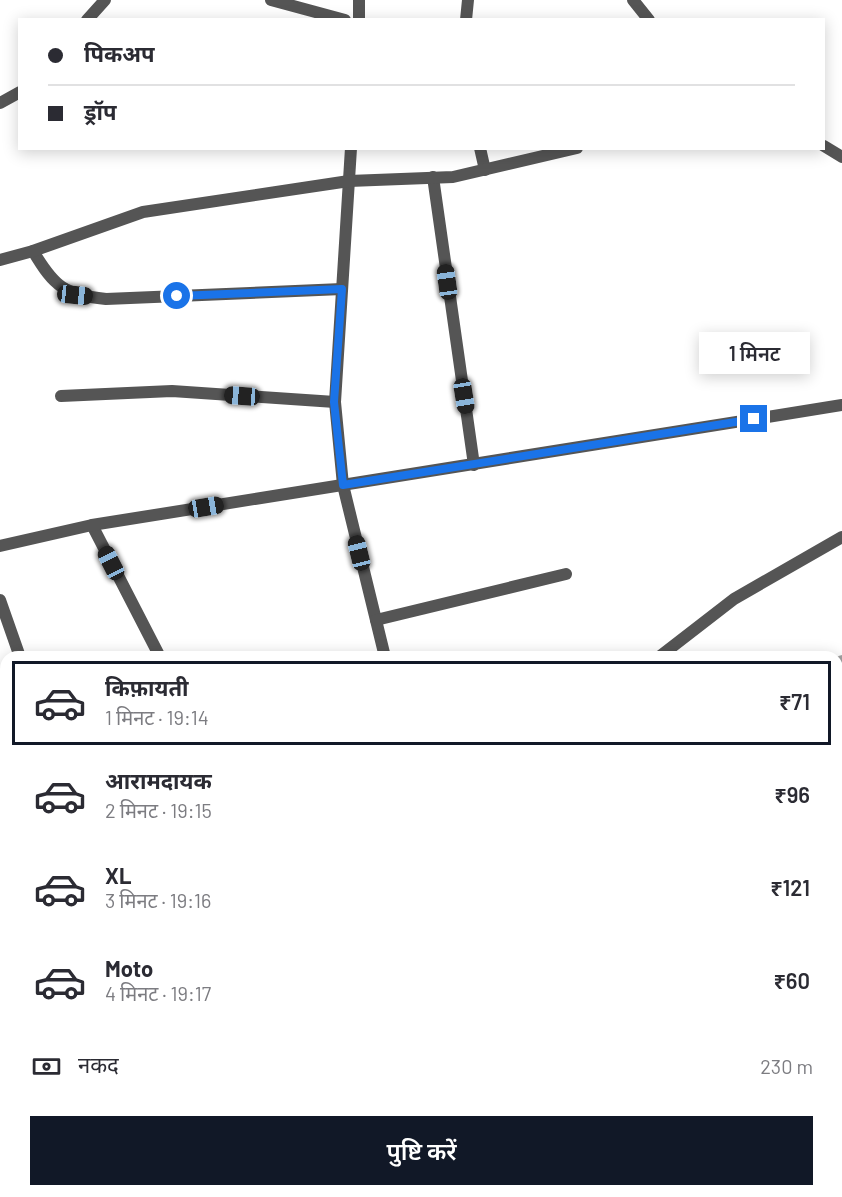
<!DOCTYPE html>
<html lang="hi">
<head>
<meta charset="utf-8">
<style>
	body { margin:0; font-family:Barlow,"Noto Sans Devanagari",sans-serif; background:#f7f7f7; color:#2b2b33; height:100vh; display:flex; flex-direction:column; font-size:22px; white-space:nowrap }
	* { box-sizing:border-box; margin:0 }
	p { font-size:20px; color:#7c7c81 }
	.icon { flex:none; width:33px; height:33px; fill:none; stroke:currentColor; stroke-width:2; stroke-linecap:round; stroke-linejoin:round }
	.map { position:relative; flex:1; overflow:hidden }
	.sheet { position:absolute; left:0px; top:651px; width:843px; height:546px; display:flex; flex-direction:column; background:#fff; border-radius:18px 18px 0 0; box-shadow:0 3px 15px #0003 }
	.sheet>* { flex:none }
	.guide { position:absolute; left:18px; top:18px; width:807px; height:132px; border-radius:0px; box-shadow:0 3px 15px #0003; display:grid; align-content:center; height:132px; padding:0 30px; background:#fff }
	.end { position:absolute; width:27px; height:27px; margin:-14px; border:8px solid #1a73e8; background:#fff; box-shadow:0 0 0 3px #fff }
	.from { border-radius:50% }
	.bubble { position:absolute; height:42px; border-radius:0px; background:#fff; box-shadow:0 3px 15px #0003; font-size:20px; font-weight:600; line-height:42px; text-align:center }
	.car { position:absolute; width:18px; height:36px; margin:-18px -9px; border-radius:8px; box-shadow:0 0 4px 2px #0007; background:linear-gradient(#222 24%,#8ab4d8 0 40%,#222 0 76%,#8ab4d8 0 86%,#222 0) }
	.guide b { display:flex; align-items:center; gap:21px; height:57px; font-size:22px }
	.guide b+b { border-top:2px solid #e1e1e2 }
	.guide i { width:15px; height:15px; background:#2b2b33 }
	ul { padding:10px 0 0; list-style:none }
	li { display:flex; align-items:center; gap:18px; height:84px; margin:0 12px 9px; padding:0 18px; border:3px solid transparent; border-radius:0px }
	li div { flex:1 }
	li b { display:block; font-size:22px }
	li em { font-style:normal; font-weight:600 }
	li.current { border-color:#111827 }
	li>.icon { width:54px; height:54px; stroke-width:1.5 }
	.pay { display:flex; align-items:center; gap:15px; height:66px; padding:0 30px; font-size:22px }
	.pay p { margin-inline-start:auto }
	.action { display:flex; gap:12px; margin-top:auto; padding:12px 30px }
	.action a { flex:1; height:69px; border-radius:0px; background:#111827; color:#fff; font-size:24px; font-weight:600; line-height:69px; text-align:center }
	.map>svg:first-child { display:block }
	.green { fill:#dcdcdc }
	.water { fill:#a3a3a3 }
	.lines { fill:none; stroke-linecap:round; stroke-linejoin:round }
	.street { stroke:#555; stroke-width:12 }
	.route { stroke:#1a73e8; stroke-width:8 }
</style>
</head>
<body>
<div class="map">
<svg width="842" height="1197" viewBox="0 0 842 1197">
	<rect width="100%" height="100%" fill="#fff"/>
	<polygon class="green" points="0,725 6,731 6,1043 0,1048"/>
	<polygon class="water" points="842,655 842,1158 837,1160 837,657 835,657"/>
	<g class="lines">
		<g class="street">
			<polyline points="271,0 345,20"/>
			<polyline points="359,0 359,20"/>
			<polyline points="633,0 649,20"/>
			<polyline points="87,20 105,0"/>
			<polyline points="466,20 468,0"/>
			<polyline points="0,103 20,92"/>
			<polyline points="824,146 842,157"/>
			<polyline points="351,148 335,402 343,485 385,657"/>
			<polyline points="480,148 485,170"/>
			<polyline points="433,177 474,465"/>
			<path d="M33 251C55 288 64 294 106 299L342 289"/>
			<polyline points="0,260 33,251 143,212 349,181 453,177 577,148"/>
			<polyline points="61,396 172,391 335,402"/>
			<polyline points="92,525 160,657"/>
			<polyline points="0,546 92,525 842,405"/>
			<polyline points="0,600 20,657"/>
			<polyline points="376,620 566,574"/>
			<polyline points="659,657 734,599 842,537"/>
			<polyline points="0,1086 6,1083"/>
			<polyline points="0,1132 6,1144"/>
			<polyline points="30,1191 33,1197"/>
			<polyline points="180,1191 183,1197"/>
			<polyline points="237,1191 239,1197"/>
			<polyline points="447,1191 451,1197"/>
			<polyline points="608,1191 611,1197"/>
			<polyline points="39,1197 52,1191"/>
		</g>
	</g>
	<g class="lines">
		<polyline class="route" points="177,296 342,289 334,402 343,485 754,419"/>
	</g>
</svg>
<i class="end from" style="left:177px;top:296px"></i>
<i class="end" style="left:754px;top:419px"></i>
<div class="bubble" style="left:699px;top:332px;width:111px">1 मिनट</div>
<i class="car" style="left:447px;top:282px;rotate:352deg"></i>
<i class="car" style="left:75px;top:295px;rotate:96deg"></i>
<i class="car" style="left:242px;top:396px;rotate:274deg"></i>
<i class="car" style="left:464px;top:396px;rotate:171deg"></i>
<i class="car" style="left:206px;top:507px;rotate:81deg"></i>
<i class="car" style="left:359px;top:553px;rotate:346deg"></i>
<i class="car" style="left:111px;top:563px;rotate:333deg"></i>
<div class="guide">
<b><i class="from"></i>पिकअप</b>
<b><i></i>ड्रॉप</b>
</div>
<section class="sheet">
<ul>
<li class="current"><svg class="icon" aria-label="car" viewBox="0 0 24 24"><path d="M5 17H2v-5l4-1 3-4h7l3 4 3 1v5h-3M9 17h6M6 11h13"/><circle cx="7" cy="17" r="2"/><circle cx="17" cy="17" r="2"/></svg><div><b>किफ़ायती</b><p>1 मिनट · 19:14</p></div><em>₹71</em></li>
<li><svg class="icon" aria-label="car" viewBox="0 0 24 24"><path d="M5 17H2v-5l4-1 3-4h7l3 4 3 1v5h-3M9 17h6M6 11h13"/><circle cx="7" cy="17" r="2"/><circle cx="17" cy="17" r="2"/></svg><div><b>आरामदायक</b><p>2 मिनट · 19:15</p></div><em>₹96</em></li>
<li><svg class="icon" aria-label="car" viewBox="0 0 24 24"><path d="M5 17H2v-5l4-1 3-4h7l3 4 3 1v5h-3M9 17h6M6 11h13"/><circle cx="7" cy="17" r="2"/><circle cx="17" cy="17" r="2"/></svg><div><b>XL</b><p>3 मिनट · 19:16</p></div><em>₹121</em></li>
<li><svg class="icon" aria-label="car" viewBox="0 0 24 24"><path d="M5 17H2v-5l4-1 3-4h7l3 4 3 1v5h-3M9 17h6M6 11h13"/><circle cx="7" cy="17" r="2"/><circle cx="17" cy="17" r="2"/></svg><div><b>Moto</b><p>4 मिनट · 19:17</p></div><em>₹60</em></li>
</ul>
<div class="pay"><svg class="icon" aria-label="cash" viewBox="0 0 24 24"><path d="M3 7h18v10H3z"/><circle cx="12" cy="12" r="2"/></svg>नकद<p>230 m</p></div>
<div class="action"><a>पुष्टि करें</a></div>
</section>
</div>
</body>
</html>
